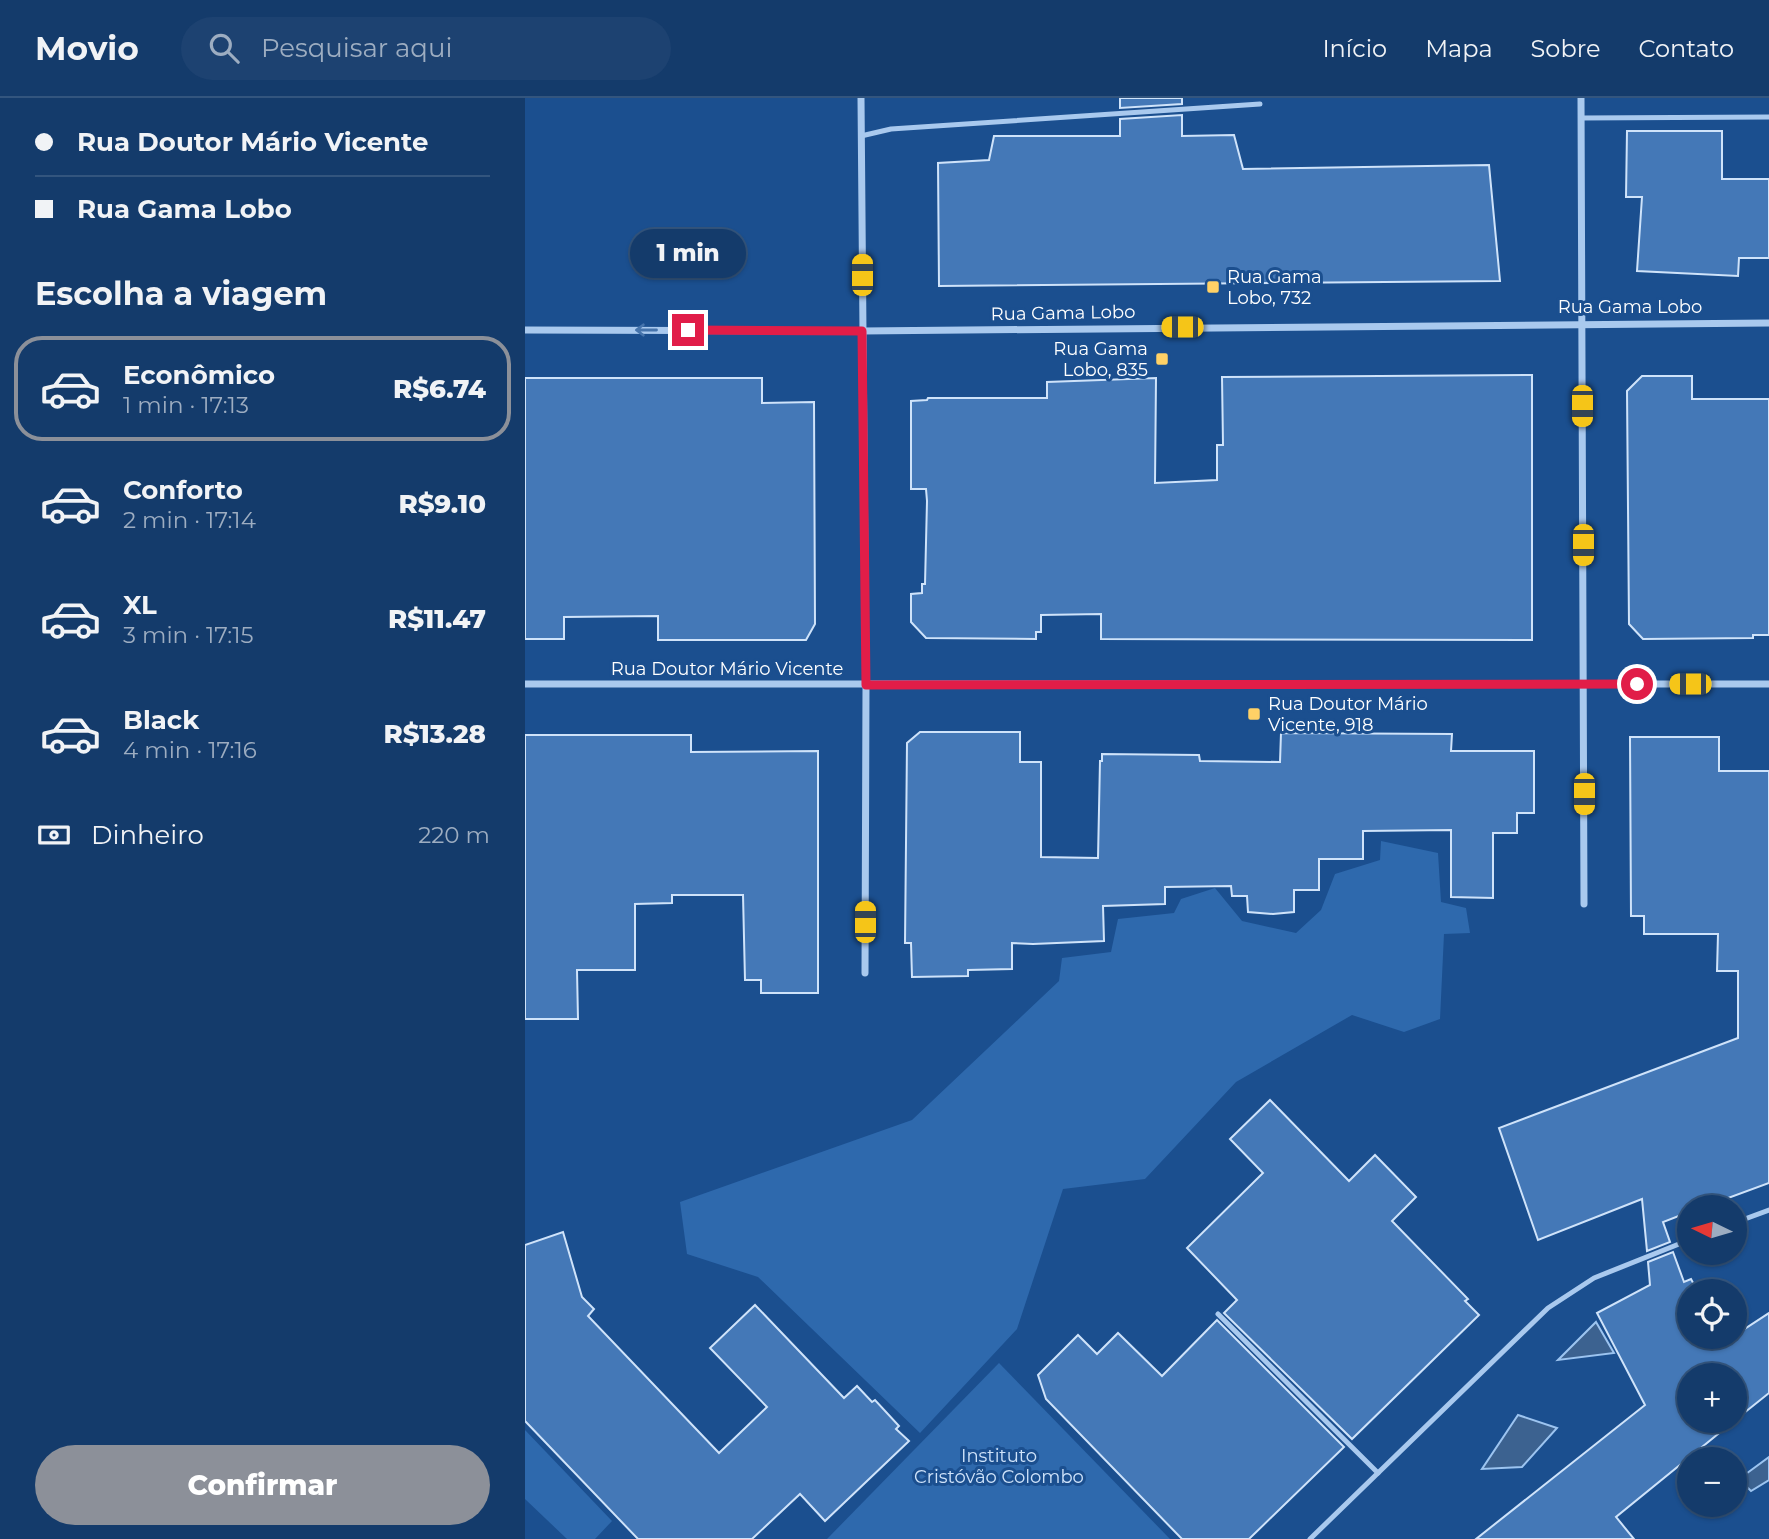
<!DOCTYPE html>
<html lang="pt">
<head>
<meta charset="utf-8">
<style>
	body { margin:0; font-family:Montserrat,sans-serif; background:#1d4271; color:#f1f3f6; height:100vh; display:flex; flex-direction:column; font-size:26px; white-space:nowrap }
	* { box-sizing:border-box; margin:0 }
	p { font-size:23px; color:#9dadc1 }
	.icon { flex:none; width:38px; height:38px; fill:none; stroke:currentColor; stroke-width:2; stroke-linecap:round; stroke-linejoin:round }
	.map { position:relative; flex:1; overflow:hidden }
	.panel { display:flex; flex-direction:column; background:#143b6b; width:525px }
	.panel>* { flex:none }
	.hud { display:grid; align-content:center; height:154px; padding:0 35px; background:#143b6b }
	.needle { width:46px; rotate:275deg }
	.tools { position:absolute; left:1152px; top:1097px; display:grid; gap:14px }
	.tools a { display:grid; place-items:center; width:70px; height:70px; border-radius:50%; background:#143b6b; box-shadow:0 2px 5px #0004,0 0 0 2px #33557e; font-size:35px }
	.end { position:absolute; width:32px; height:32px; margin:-16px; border:9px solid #e11d48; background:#fff; box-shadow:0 0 0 4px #fff }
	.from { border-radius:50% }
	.bubble { position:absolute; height:49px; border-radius:24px; background:#143b6b; box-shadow:0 2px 5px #0004,0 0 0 2px #33557e; font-size:23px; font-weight:800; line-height:49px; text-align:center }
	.car { position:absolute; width:21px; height:42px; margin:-21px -10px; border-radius:9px; box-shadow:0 0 5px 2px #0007; background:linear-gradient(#f5c518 24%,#345 0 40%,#f5c518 0 76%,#345 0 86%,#f5c518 0) }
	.hud b { display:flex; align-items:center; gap:24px; height:66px; font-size:26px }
	.hud b+b { border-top:2px solid #33557e }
	.hud i { width:18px; height:18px; background:#f1f3f6 }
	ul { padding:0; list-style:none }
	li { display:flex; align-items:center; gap:21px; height:105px; margin:0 14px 10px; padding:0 21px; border:4px solid transparent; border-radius:28px }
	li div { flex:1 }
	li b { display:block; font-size:26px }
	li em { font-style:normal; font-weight:800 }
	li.active { border-color:#8c9099 }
	li>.icon { width:63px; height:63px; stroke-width:1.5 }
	h2 { padding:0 35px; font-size:32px; line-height:84px }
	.pay { display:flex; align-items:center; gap:18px; height:77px; padding:0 35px; font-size:26px }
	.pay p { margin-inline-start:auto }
	.button { display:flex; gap:14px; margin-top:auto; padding:14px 35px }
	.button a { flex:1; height:80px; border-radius:42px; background:#8c9099; color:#fff; font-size:28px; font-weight:800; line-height:80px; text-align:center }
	header { display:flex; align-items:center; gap:42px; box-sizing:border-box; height:98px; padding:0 35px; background:#143b6b; border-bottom:2px solid #33557e }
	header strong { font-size:33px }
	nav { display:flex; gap:38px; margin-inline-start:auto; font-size:24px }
	.search { width:490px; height:63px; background:#1d4271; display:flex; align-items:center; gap:18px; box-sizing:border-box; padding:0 24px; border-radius:38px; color:#9dadc1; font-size:26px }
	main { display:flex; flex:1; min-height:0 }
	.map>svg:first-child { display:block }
	.green { fill:#2e69ad }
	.water { fill:#3c6290; stroke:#9cc4f0; stroke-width:2 }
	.building { fill:#4478b7; stroke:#cfe3fa; stroke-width:2 }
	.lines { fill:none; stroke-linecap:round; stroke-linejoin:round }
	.lane { stroke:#a9c9ee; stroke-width:5 }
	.street { stroke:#a9c9ee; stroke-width:7 }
	.oneway { stroke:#4674ac }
	.route { stroke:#e11d48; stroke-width:9 }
	.poi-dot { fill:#ffd166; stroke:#1b4f8f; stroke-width:2.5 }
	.labels { text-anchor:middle; stroke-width:6; stroke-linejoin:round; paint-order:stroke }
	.poi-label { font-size:18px; fill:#fff; stroke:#1b4f8f; text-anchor:start }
	.street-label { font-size:18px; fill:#fff; stroke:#1b4f8f }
	.park-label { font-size:18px; fill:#cfe3fa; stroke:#1b4f8f }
</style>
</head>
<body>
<header>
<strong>Movio</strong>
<div class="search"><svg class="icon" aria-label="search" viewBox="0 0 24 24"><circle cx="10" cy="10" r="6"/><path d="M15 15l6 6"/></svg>Pesquisar aqui</div>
<nav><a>Início</a><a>Mapa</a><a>Sobre</a><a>Contato</a></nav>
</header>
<main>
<section class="panel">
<div class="hud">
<b><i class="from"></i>Rua Doutor Mário Vicente</b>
<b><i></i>Rua Gama Lobo</b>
</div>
<h2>Escolha a viagem</h2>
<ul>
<li class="active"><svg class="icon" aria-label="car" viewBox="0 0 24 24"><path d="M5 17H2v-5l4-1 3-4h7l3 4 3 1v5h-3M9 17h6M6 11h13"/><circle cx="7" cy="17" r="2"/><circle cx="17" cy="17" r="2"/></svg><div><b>Econômico</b><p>1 min · 17:13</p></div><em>R$6.74</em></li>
<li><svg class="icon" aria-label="car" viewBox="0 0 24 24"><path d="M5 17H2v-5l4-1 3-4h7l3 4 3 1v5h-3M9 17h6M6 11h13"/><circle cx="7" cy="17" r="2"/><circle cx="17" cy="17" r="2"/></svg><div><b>Conforto</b><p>2 min · 17:14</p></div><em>R$9.10</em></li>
<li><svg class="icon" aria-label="car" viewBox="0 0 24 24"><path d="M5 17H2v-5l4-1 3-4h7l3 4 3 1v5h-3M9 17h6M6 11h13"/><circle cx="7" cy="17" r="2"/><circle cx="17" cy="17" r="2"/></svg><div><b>XL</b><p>3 min · 17:15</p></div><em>R$11.47</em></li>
<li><svg class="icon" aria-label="car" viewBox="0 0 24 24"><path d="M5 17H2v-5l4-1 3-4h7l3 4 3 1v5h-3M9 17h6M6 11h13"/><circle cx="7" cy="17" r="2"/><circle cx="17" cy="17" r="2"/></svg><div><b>Black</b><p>4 min · 17:16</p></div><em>R$13.28</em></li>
</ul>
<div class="pay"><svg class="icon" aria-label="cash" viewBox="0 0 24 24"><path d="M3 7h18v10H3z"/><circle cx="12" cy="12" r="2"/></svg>Dinheiro<p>220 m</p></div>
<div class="button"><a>Confirmar</a></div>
</section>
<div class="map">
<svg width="1244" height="1441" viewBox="0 0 1244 1441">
	<rect width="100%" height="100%" fill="#1b4f8f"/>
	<g class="green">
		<polygon points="856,743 913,755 916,804 941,810 945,835 919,836 915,921 879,934 827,917 711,984 620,1081 538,1091 492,1231 395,1335 233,1179 162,1156 155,1104 387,1022 534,883 537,860 586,854 593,821 649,815 656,801 690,790 717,823 771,835 796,812 810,776 855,762"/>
		<polygon points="474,1265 645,1441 302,1441"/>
		<polygon points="0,1332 87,1423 70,1441 42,1441 0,1401"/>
	</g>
	<g class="water">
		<polygon points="1071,1224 1089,1255 1033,1262"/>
		<polygon points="993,1317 1032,1330 997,1369 957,1371"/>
		<polygon points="1244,1359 1244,1382 1226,1393 1214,1381"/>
	</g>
	<g class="building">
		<polygon points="595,0 657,0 657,6 595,10"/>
		<polygon points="657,17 657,38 709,37 718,71 964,67 975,183 414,188 413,65 464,62 469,38 595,38 595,21"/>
		<polygon points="1102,33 1197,33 1197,81 1244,81 1244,160 1214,160 1213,178 1112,173 1117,99 1101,99"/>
		<polygon points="1007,277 1007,542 576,541 576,516 516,517 516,534 511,534 511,541 401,540 386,524 386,496 397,495 397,486 400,486 402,403 401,391 386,391 386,303 402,302 403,300 522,300 522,284 631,280 630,385 692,382 692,347 698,347 697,279"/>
		<polygon points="1117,278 1167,278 1167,301 1244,301 1244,537 1228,537 1228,540 1118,541 1104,526 1102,293"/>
		<polygon points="0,280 237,280 237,305 289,304 290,526 281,542 133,542 133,518 39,519 39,541 0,541"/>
		<polygon points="395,634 495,634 495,664 516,664 516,759 573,760 575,663 577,663 577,656 674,657 675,663 755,664 756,635 927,636 926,653 1009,653 1009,715 992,715 992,735 968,735 968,800 926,799 926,732 838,733 838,761 794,761 794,792 769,792 769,814 748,816 723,814 722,798 707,798 706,788 640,789 640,806 578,808 579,843 508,846 487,845 487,871 443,872 443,878 387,879 386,845 380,845 382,645"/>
		<polygon points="0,637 166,637 166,654 293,653 293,895 236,895 236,882 220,882 218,797 147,797 147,805 110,806 110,872 52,872 53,921 0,921"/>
		<polygon points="1105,639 1194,639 1194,673 1244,673 1244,1085 1176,1110 1164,1110 1164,1114 1138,1124 1145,1144 1122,1153 1117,1101 1013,1142 974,1030 1213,940 1213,873 1192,873 1193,836 1119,836 1119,818 1106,818"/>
		<polygon points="745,1002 824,1083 850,1057 891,1099 867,1123 943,1201 940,1203 954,1217 827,1341 699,1215 712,1202 662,1150 738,1075 705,1041"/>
		<polygon points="38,1134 57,1199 69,1211 63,1218 194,1355 242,1309 185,1250 230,1207 319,1300 332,1288 347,1304 350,1302 374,1328 371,1331 384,1343 300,1423 275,1396 227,1441 113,1441 0,1323 0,1147"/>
		<polygon points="1148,1154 1159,1184 1166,1181 1173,1194 1164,1194 1164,1239 1195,1239 1198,1245 1244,1215 1244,1295 1209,1323 1209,1278 1164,1278 1164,1323 1209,1323 1091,1419 1109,1441 951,1441 1120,1307 1072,1215 1125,1187 1123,1164"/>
		<polygon points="692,1222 819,1349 724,1441 657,1441 521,1301 513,1277 553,1237 572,1256 593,1235 637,1278"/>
	</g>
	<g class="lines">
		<g class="lane">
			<polyline points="1056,20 1244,19"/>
			<polyline points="336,38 366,31 735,6"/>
			<polyline points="1209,1125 1244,1112"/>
			<polyline points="693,1216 853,1375"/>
			<polyline points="785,1441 1023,1210 1069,1180 1164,1142"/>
		</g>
		<g class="street">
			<polyline points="336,0 341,587 340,875"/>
			<polyline points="1056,0 1059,806"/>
			<polyline points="0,232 337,233 1244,225"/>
			<polyline points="0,586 1244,586"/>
		</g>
	</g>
	<defs><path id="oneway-shaft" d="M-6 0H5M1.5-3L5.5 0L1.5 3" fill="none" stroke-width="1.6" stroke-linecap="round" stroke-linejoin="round" transform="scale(1.75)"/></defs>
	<use class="oneway" href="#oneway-shaft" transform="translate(121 232) rotate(-180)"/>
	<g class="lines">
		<polyline class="route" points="163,232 337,233 341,587 1112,586"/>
	</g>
	<g class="poi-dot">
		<rect x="681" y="182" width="14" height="14" rx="3.5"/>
		<rect x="630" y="254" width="14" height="14" rx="3.5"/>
		<rect x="722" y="609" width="14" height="14" rx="3.5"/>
	</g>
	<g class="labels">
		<g class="poi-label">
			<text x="702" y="185">Rua Gama<tspan x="702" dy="21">Lobo, 732</tspan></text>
			<text x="623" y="257" text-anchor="end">Rua Gama<tspan x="623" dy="21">Lobo, 835</tspan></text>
			<text x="743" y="612">Rua Doutor Mário<tspan x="743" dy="21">Vicente, 918</tspan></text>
		</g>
		<g class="street-label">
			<text x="1105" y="215">Rua Gama Lobo</text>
			<text transform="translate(538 215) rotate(-1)" y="6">Rua Gama Lobo</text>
			<text x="202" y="577">Rua Doutor Mário Vicente</text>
		</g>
		<g class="park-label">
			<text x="474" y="1364">Instituto<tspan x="474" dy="21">Cristóvão Colombo</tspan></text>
		</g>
	</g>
</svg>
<div class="tools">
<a><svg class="needle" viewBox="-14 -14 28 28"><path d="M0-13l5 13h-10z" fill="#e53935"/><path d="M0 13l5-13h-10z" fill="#9dadc1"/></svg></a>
<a><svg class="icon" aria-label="locate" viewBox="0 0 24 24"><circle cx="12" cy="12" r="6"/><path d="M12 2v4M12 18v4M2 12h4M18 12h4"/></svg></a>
<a>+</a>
<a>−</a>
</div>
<i class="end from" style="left:1112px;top:586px"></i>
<i class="end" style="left:163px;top:232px"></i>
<div class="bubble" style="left:105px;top:131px;width:116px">1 min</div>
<i class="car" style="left:337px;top:177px;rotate:0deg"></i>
<i class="car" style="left:657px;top:229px;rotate:270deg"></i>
<i class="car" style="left:1057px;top:308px;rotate:180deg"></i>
<i class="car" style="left:1058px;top:447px;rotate:180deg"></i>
<i class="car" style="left:1165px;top:586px;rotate:270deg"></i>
<i class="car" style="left:1059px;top:696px;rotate:180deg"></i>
<i class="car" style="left:340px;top:824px;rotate:0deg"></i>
</div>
</main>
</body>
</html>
